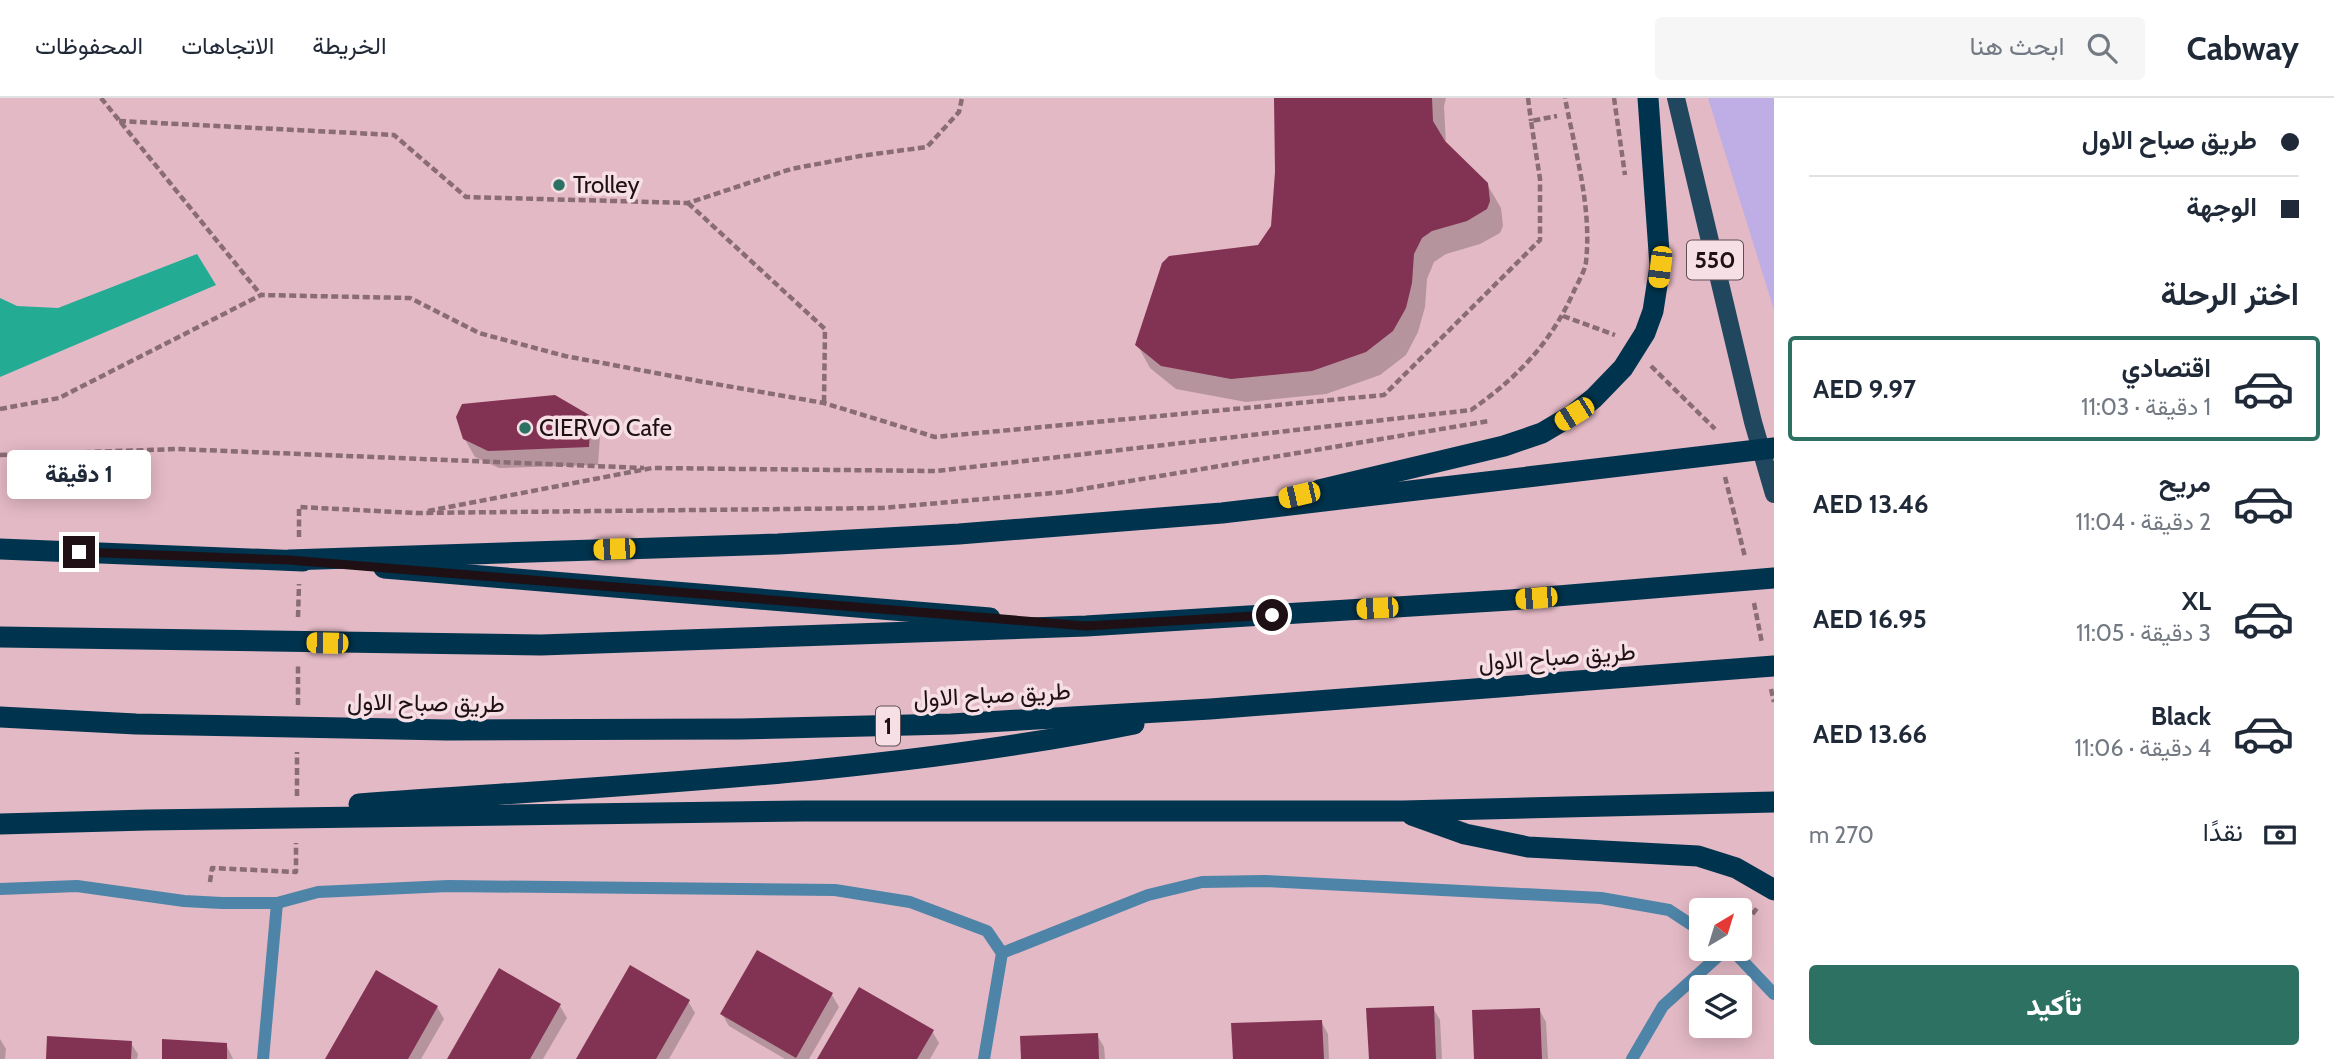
<!DOCTYPE html>
<html lang="ar">
<head>
<meta charset="utf-8">
<style>
	body { margin:0; font-family:Cabin,Vazirmatn,sans-serif; background:#f6f6f7; color:#1f2937; direction:rtl; height:100vh; display:flex; flex-direction:column; font-size:26px; white-space:nowrap }
	* { box-sizing:border-box; margin:0 }
	p { font-size:23px; color:#747a83 }
	.icon { flex:none; width:38px; height:38px; fill:none; stroke:currentColor; stroke-width:2; stroke-linecap:round; stroke-linejoin:round }
	.map { position:relative; flex:1; overflow:hidden; direction:ltr }
	.details { display:flex; flex-direction:column; background:#fff; width:560px }
	.details>* { flex:none }
	.banner { display:grid; align-content:center; height:154px; padding:0 35px; background:#fff }
	.needle { width:46px; rotate:38deg }
	.buttons { position:absolute; left:1689px; top:800px; display:grid; gap:14px }
	.buttons a { display:grid; place-items:center; width:63px; height:63px; border-radius:7px; background:#fff; box-shadow:0 4px 18px #0003; font-size:35px }
	.end { position:absolute; width:32px; height:32px; margin:-16px; border:9px solid #1e1015; background:#fff; box-shadow:0 0 0 4px #fff }
	.from { border-radius:50% }
	.bubble { position:absolute; height:49px; border-radius:7px; background:#fff; box-shadow:0 4px 18px #0003; font-size:23px; font-weight:800; line-height:49px; text-align:center; direction:rtl }
	.car { position:absolute; width:21px; height:42px; margin:-21px -10px; border-radius:9px; box-shadow:0 0 5px 2px #0007; background:linear-gradient(#f5c518 24%,#345 0 40%,#f5c518 0 76%,#345 0 86%,#f5c518 0) }
	.banner b { display:flex; align-items:center; gap:24px; height:66px; font-size:26px }
	.banner b+b { border-top:2px solid #e0e1e3 }
	.banner i { width:18px; height:18px; background:#1f2937 }
	ul { padding:0; list-style:none }
	li { display:flex; align-items:center; gap:21px; height:105px; margin:0 14px 10px; padding:0 21px; border:4px solid transparent; border-radius:7px }
	li div { flex:1 }
	li b { display:block; font-size:26px }
	li em { font-style:normal; font-weight:800 }
	li.active { border-color:#2d7163 }
	li>.icon { width:63px; height:63px; stroke-width:1.5 }
	h2 { padding:0 35px; font-size:32px; line-height:84px }
	.pay { display:flex; align-items:center; gap:18px; height:77px; padding:0 35px; font-size:26px }
	.pay p { margin-inline-start:auto }
	.action { display:flex; gap:14px; margin-top:auto; padding:14px 35px }
	.action a { flex:1; height:80px; border-radius:7px; background:#2d7163; color:#fff; font-size:28px; font-weight:800; line-height:80px; text-align:center }
	header { display:flex; align-items:center; gap:42px; box-sizing:border-box; height:98px; padding:0 35px; background:#fff; border-bottom:2px solid #e0e1e3 }
	header strong { font-size:33px }
	nav { display:flex; gap:38px; margin-inline-start:auto; font-size:24px }
	.search { width:490px; height:63px; background:#f6f6f7; display:flex; align-items:center; gap:18px; box-sizing:border-box; padding:0 24px; border-radius:7px; color:#747a83; font-size:26px }
	main { display:flex; flex:1; min-height:0 }
	.map>svg:first-child { display:block }
	.green { fill:#beaee5 }
	.water { fill:#24ab94 }
	.shadow { fill:#0003 }
	.building { fill:#823252 }
	.lines { fill:none; stroke-linecap:round; stroke-linejoin:round }
	.path { stroke:#896c74; stroke-width:4.5; stroke-dasharray:7 3.5; stroke-linecap:butt }
	.lane { stroke:#4e84a7; stroke-width:12 }
	.primary { stroke:#21475f; stroke-width:18 }
	.highway { stroke:#00334d; stroke-width:21 }
	.route { stroke:#1e1015; stroke-width:9 }
	.poi-dot { fill:#2d7163; stroke:#f6e0e6; stroke-width:2.5 }
	.labels { text-anchor:middle; stroke-width:7; stroke-linejoin:round; paint-order:stroke }
	.shield { fill:#f6e0e6; stroke:#5f4e54; stroke-width:2 }
	.shield-label { font-size:23px; font-weight:bold; fill:#1e1015 }
	.poi-label { font-size:24px; fill:#1e1015; stroke:#f6e0e6; text-anchor:start }
	.street-label { font-size:24px; fill:#1e1015; stroke:#f6e0e6 }
</style>
</head>
<body>
<header>
<strong>Cabway</strong>
<div class="search"><svg class="icon" aria-label="search" viewBox="0 0 24 24"><circle cx="10" cy="10" r="6"/><path d="M15 15l6 6"/></svg>ابحث هنا</div>
<nav><a>الخريطة</a><a>الاتجاهات</a><a>المحفوظات</a></nav>
</header>
<main>
<section class="details">
<div class="banner">
<b><i class="from"></i>طريق صباح الاول</b>
<b><i></i>الوجهة</b>
</div>
<h2>اختر الرحلة</h2>
<ul>
<li class="active"><svg class="icon" aria-label="car" viewBox="0 0 24 24"><path d="M5 17H2v-5l4-1 3-4h7l3 4 3 1v5h-3M9 17h6M6 11h13"/><circle cx="7" cy="17" r="2"/><circle cx="17" cy="17" r="2"/></svg><div><b>اقتصادي</b><p>1 دقيقة · 11:03</p></div><em>AED 9.97</em></li>
<li><svg class="icon" aria-label="car" viewBox="0 0 24 24"><path d="M5 17H2v-5l4-1 3-4h7l3 4 3 1v5h-3M9 17h6M6 11h13"/><circle cx="7" cy="17" r="2"/><circle cx="17" cy="17" r="2"/></svg><div><b>مريح</b><p>2 دقيقة · 11:04</p></div><em>AED 13.46</em></li>
<li><svg class="icon" aria-label="car" viewBox="0 0 24 24"><path d="M5 17H2v-5l4-1 3-4h7l3 4 3 1v5h-3M9 17h6M6 11h13"/><circle cx="7" cy="17" r="2"/><circle cx="17" cy="17" r="2"/></svg><div><b>XL</b><p>3 دقيقة · 11:05</p></div><em>AED 16.95</em></li>
<li><svg class="icon" aria-label="car" viewBox="0 0 24 24"><path d="M5 17H2v-5l4-1 3-4h7l3 4 3 1v5h-3M9 17h6M6 11h13"/><circle cx="7" cy="17" r="2"/><circle cx="17" cy="17" r="2"/></svg><div><b>Black</b><p>4 دقيقة · 11:06</p></div><em>AED 13.66</em></li>
</ul>
<div class="pay"><svg class="icon" aria-label="cash" viewBox="0 0 24 24"><path d="M3 7h18v10H3z"/><circle cx="12" cy="12" r="2"/></svg>نقدًا<p>270 m</p></div>
<div class="action"><a>تأكيد</a></div>
</section>
<div class="map">
<svg width="1774" height="961" viewBox="0 0 1774 961">
	<rect width="100%" height="100%" fill="#e3b9c5"/>
	<polygon class="green" points="1708,0 1774,0 1774,212"/>
	<polygon class="water" points="197,156 216,187 0,279 0,200 17,208 58,210"/>
	<g class="shadow">
		<polygon points="1277,0 1446,0 1444,8 1446,46 1487,86 1501,110 1503,128 1500,135 1480,146 1446,156 1434,164 1427,181 1425,209 1418,234 1406,257 1380,277 1326,296 1246,304 1176,291 1150,270 1137,246 1259,149 1273,129 1276,74"/>
		<polygon points="590,319 600,338 598,367 499,370 475,359 464,340"/>
		<polygon points="832,897 839,909 809,961 785,961 729,928 722,916"/>
		<polygon points="688,903 695,915 669,961 578,961"/>
		<polygon points="560,908 567,920 543,961 449,961"/>
		<polygon points="437,909 444,921 421,961 327,961"/>
		<polygon points="1433,910 1440,922 1442,961 1371,961"/>
		<polygon points="1539,911 1546,924 1548,961 1476,961"/>
		<polygon points="1321,923 1328,936 1329,961 1234,961"/>
		<polygon points="932,933 939,945 930,961 819,961"/>
		<polygon points="1097,937 1104,949 1105,961 1023,961"/>
		<polygon points="0,941 6,951 5,961 0,961"/>
		<polygon points="130,944 138,956 137,961 48,961"/>
		<polygon points="226,946 233,961 163,961"/>
	</g>
	<g class="building">
		<polygon points="1274,0 1432,0 1433,23 1445,43 1488,85 1490,103 1487,111 1467,123 1432,133 1422,140 1414,156 1412,185 1406,210 1393,233 1366,254 1312,273 1231,281 1161,268 1135,247 1162,165 1169,158 1258,147 1271,128 1275,74"/>
		<polygon points="555,297 591,318 589,349 488,353 463,341 456,319 462,306"/>
		<polygon points="757,852 833,895 796,960 720,916"/>
		<polygon points="630,867 690,902 656,961 576,961"/>
		<polygon points="499,870 561,906 530,961 447,961"/>
		<polygon points="376,872 438,908 408,961 325,961"/>
		<polygon points="859,889 934,932 917,961 817,961"/>
		<polygon points="1434,908 1436,961 1369,961 1366,910"/>
		<polygon points="1540,910 1542,961 1474,961 1472,912"/>
		<polygon points="1322,922 1324,961 1233,961 1231,925"/>
		<polygon points="1098,935 1099,961 1021,961 1020,938"/>
		<polygon points="47,938 132,943 131,961 46,961"/>
		<polygon points="162,941 227,945 227,961 162,961"/>
	</g>
	<g class="lines">
		<g class="path">
			<polyline points="101,0 261,197"/>
			<polyline points="1528,0 1531,23"/>
			<polyline points="1614,0 1625,77"/>
			<polyline points="119,23 394,37 466,99 688,105 791,71 860,58 927,49 959,14 962,0"/>
			<polyline points="688,105 825,231 824,305"/>
			<polyline points="1563,218 1615,237"/>
			<polyline points="1651,268 1715,331"/>
			<polyline points="0,311 59,300 261,197 410,200 479,235 565,258 704,284 824,305 935,339 1384,297 1540,142 1540,81 1531,23 1557,18"/>
			<polyline points="0,357 177,351 644,370"/>
			<polyline points="1725,379 1745,459"/>
			<path d="M428 413 652 370 936 373 1471 312C1517 280 1551 245 1574 193 1578 184 1585 173 1586 164 1592 109 1575 53 1565 0"/>
			<polyline points="299,439 299,409 416,415 882,410 1064,394 1489,323"/>
			<polyline points="1754,505 1762,545"/>
			<polyline points="298,519 299,486"/>
			<polyline points="1771,591 1774,604"/>
			<polyline points="298,607 298,566"/>
			<polyline points="297,698 297,654"/>
			<polyline points="210,784 212,770 296,774 296,745"/>
			<polyline points="1740,833 1757,810"/>
		</g>
		<g class="lane">
			<polyline points="0,791 77,788 184,803 222,805 277,805 318,794 448,788 835,792 910,804 987,833 1002,855 984,961"/>
			<polyline points="1726,850 1738,858 1774,896"/>
			<polyline points="1002,855 1148,797 1202,784 1265,783 1601,800 1669,812 1701,833"/>
			<polyline points="263,961 277,805"/>
			<polyline points="1632,961 1663,908 1726,851"/>
		</g>
		<polyline class="primary" points="1676,0 1753,324 1774,396"/>
		<g class="highway">
			<polyline points="1319,392 1504,348 1542,335 1574,316 1594,300 1623,270 1645,235 1653,213 1660,168 1648,0"/>
			<polyline points="0,451 303,463"/>
			<polyline points="289,462 778,446 959,436 1222,415 1774,350"/>
			<polyline points="384,470 990,520"/>
			<polyline points="0,539 541,547 1086,528 1510,502 1774,480"/>
			<polyline points="0,619 136,626 447,632 740,631 951,626 1210,611 1774,568"/>
			<path d="M359 706C618 687 879 677 1134 626"/>
			<polyline points="1412,717 1465,736 1528,749 1698,758 1736,770 1774,792"/>
			<polyline points="0,726 147,722 804,713 1403,713 1774,704"/>
		</g>
	</g>
	<g class="lines">
		<polyline class="route" points="79,454 289,462 1086,528 1272,517"/>
	</g>
	<g class="poi-dot">
		<circle cx="559" cy="87" r="7"/>
		<circle cx="525" cy="330" r="7"/>
	</g>
	<g class="labels">
		<g class="shield">
			<rect x="1687" y="142.5" width="56" height="39" rx="5"/>
			<rect x="876" y="608.5" width="24" height="39" rx="5"/>
		</g>
		<g class="shield-label">
			<text x="1715" y="170">550</text>
			<text x="888" y="636">1</text>
		</g>
		<g class="poi-label">
			<text x="573" y="95">Trolley</text>
			<text x="539" y="338">CIERVO Cafe</text>
		</g>
		<g class="street-label">
			<text transform="translate(1557 559) rotate(-4)" y="8">طريق صباح الاول</text>
			<text transform="translate(992 597) rotate(-3)" y="8">طريق صباح الاول</text>
			<text transform="translate(426 605) rotate(1)" y="8">طريق صباح الاول</text>
		</g>
	</g>
</svg>
<div class="buttons">
<a><svg class="needle" viewBox="-14 -14 28 28"><path d="M0-13l5 13h-10z" fill="#e53935"/><path d="M0 13l5-13h-10z" fill="#747a83"/></svg></a>
<a><svg class="icon" aria-label="layers" viewBox="0 0 24 24"><path d="M12 4l9 5-9 5-9-5zM3 14l9 5 9-5"/></svg></a>
</div>
<i class="end from" style="left:1272px;top:517px"></i>
<i class="end" style="left:79px;top:454px"></i>
<div class="bubble" style="left:7px;top:352px;width:144px">1 دقيقة</div>
<i class="car" style="left:1660px;top:169px;rotate:187deg"></i>
<i class="car" style="left:1574px;top:316px;rotate:238deg"></i>
<i class="car" style="left:1299px;top:397px;rotate:257deg"></i>
<i class="car" style="left:614px;top:451px;rotate:268deg"></i>
<i class="car" style="left:1536px;top:500px;rotate:265deg"></i>
<i class="car" style="left:1377px;top:510px;rotate:267deg"></i>
<i class="car" style="left:327px;top:545px;rotate:271deg"></i>
</div>
</main>
</body>
</html>
